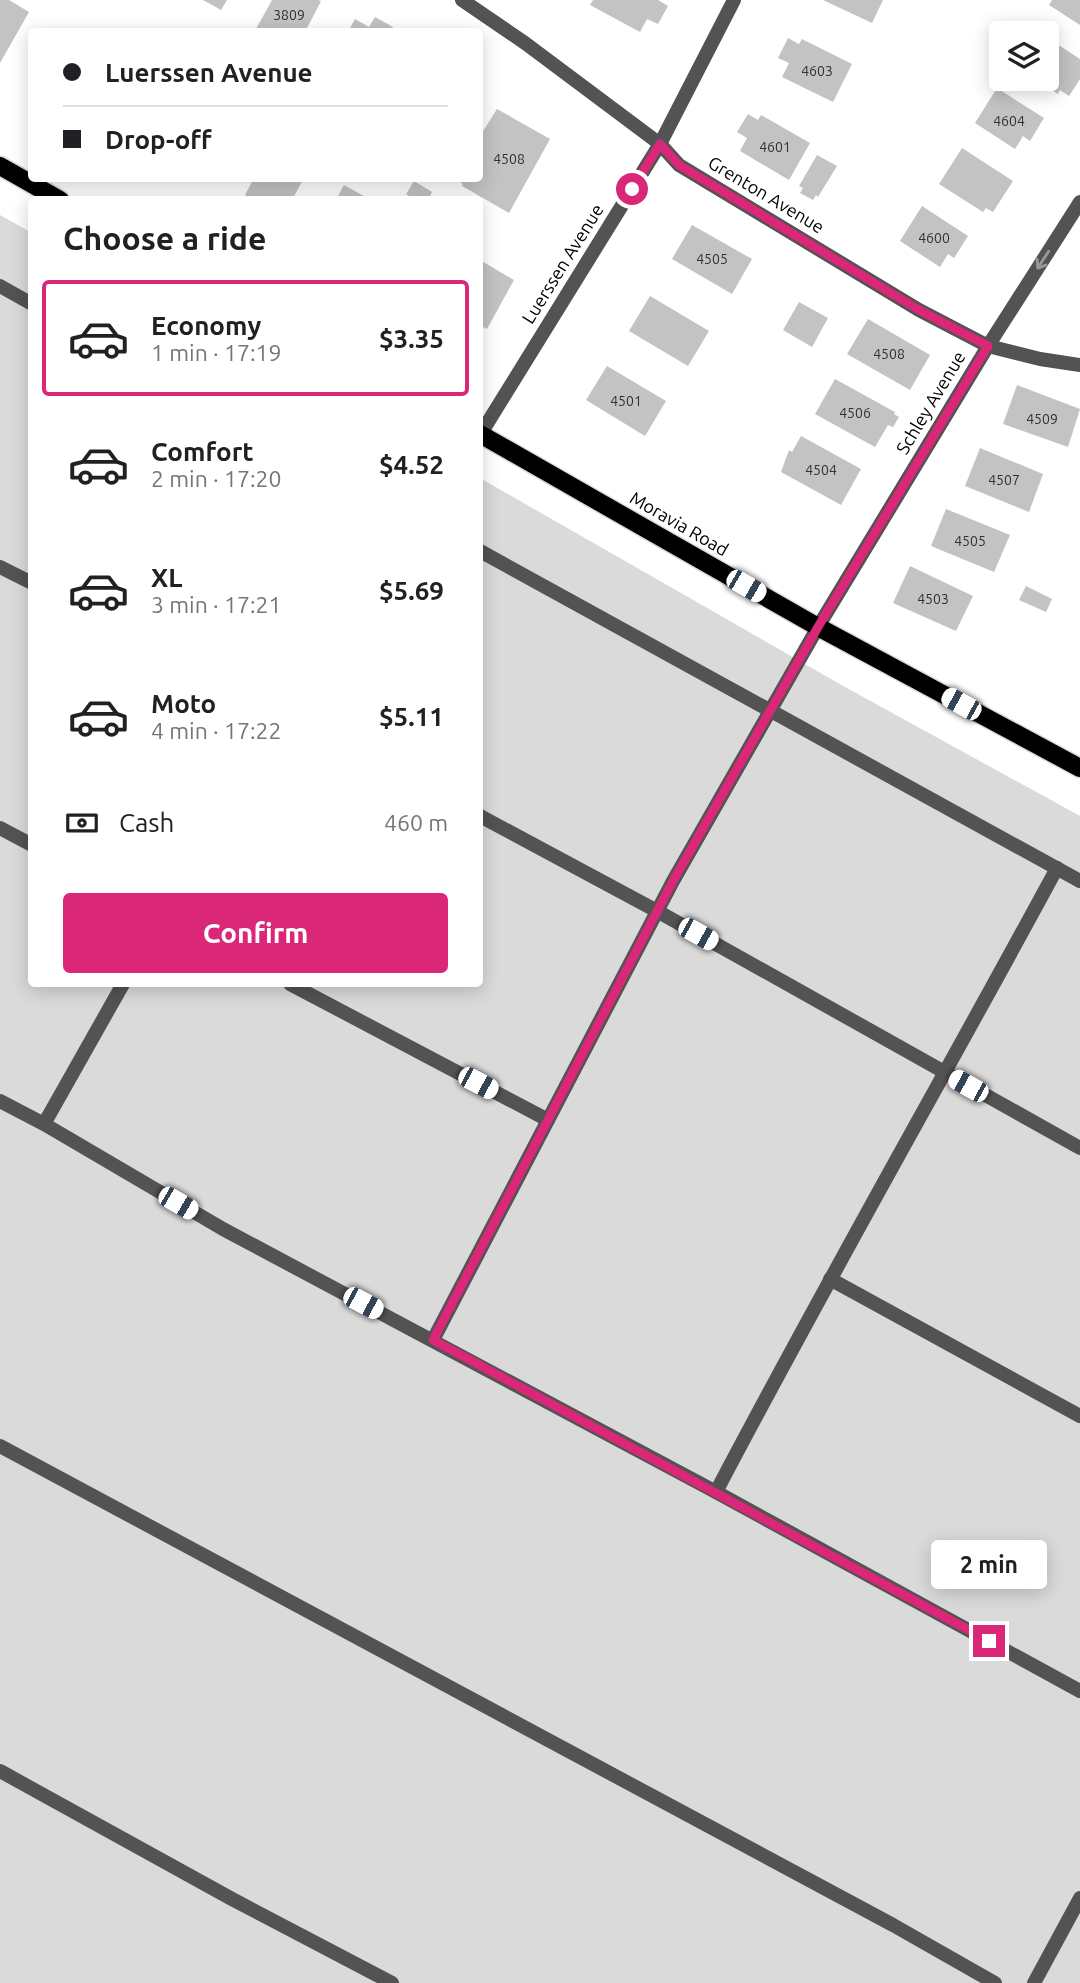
<!DOCTYPE html>
<html lang="en">
<head>
<meta charset="utf-8">
<style>
	body { margin:0; font-family:Ubuntu,sans-serif; background:#f6f6f6; color:#202124; height:100vh; display:flex; flex-direction:column; font-size:26px; white-space:nowrap }
	* { box-sizing:border-box; margin:0 }
	p { font-size:23px; color:#757577 }
	.icon { flex:none; width:38px; height:38px; fill:none; stroke:currentColor; stroke-width:2; stroke-linecap:round; stroke-linejoin:round }
	.map { position:relative; flex:1; overflow:hidden }
	.drawer { position:absolute; left:28px; top:196px; width:455px; height:791px; display:flex; flex-direction:column; background:#fff; border-radius:7px; box-shadow:0 4px 18px #0003 }
	.drawer>* { flex:none }
	.top-card { position:absolute; left:28px; top:28px; width:455px; height:154px; border-radius:7px; box-shadow:0 4px 18px #0003; display:grid; align-content:center; height:154px; padding:0 35px; background:#fff }
	.buttons { position:absolute; left:989px; top:21px; display:grid; gap:14px }
	.buttons a { display:grid; place-items:center; width:70px; height:70px; border-radius:7px; background:#fff; box-shadow:0 4px 18px #0003; font-size:35px }
	.end { position:absolute; width:32px; height:32px; margin:-16px; border:9px solid #db2777; background:#fff; box-shadow:0 0 0 4px #fff }
	.from { border-radius:50% }
	.bubble { position:absolute; height:49px; border-radius:7px; background:#fff; box-shadow:0 4px 18px #0003; font-size:23px; font-weight:700; line-height:49px; text-align:center }
	.car { position:absolute; width:21px; height:42px; margin:-21px -10px; border-radius:9px; box-shadow:0 0 5px 2px #0007; background:linear-gradient(#fff 24%,#345 0 40%,#fff 0 76%,#345 0 86%,#fff 0) }
	.top-card b { display:flex; align-items:center; gap:24px; height:66px; font-size:26px }
	.top-card b+b { border-top:2px solid #e0e0e0 }
	.top-card i { width:18px; height:18px; background:#202124 }
	ul { padding:0; list-style:none }
	li { display:flex; align-items:center; gap:21px; height:116px; margin:0 14px 10px; padding:0 21px; border:4px solid transparent; border-radius:7px }
	li div { flex:1 }
	li b { display:block; font-size:26px }
	li em { font-style:normal; font-weight:700 }
	li.active { border-color:#db2777 }
	li>.icon { width:63px; height:63px; stroke-width:1.5 }
	h2 { padding:0 35px; font-size:32px; line-height:84px }
	.pay { display:flex; align-items:center; gap:18px; height:77px; padding:0 35px; font-size:26px }
	.pay p { margin-inline-start:auto }
	.cta { display:flex; gap:14px; margin-top:auto; padding:14px 35px }
	.cta a { flex:1; height:80px; border-radius:7px; background:#db2777; color:#fff; font-size:28px; font-weight:700; line-height:80px; text-align:center }
	.map>svg:first-child { display:block }
	.green { fill:#dadada }
	.building { fill:#c3c3c3 }
	.lines { fill:none; stroke-linecap:round; stroke-linejoin:round }
	.primary-casing { stroke:#dbdbdb; stroke-width:21 }
	.service { stroke:#535353; stroke-width:14 }
	.minor { stroke:#535353; stroke-width:14 }
	.primary { stroke:#000; stroke-width:18 }
	.oneway { stroke:#989898 }
	.route { stroke:#db2777; stroke-width:9 }
	.labels { text-anchor:middle; stroke-width:5; stroke-linejoin:round; paint-order:stroke }
	.number-label { font-size:14px; fill:#313131 }
	.street-label { font-size:18px; fill:#000; stroke:#fff }
</style>
</head>
<body>
<div class="map">
<svg width="1080" height="1983" viewBox="0 0 1080 1983">
	<rect width="100%" height="100%" fill="#fff"/>
	<polygon class="green" points="0,215 32,233 32,984 480,984 480,478 845,687 1080,816 1080,1983 0,1983"/>
	<g class="building">
		<polygon points="0,0 9,0 29,12 0,63"/>
		<polygon points="203,0 227,0 221,10"/>
		<polygon points="272,0 318,0 321,1 305,32 261,32 256,29"/>
		<polygon points="593,0 658,0 668,6 658,24 647,19 640,32 590,5"/>
		<polygon points="823,0 883,0 872,23"/>
		<polygon points="1052,0 1080,0 1080,25 1049,5"/>
		<polygon points="375,17 393,27 390,32 348,32 355,19 369,27"/>
		<polygon points="1046,37 1080,59 1080,79 1069,96 1060,90 1058,94 1035,79 1046,79"/>
		<polygon points="788,38 799,44 802,39 852,64 833,102 782,77 789,63 778,58"/>
		<polygon points="997,88 1044,118 1030,141 1023,136 1015,149 975,123"/>
		<polygon points="497,109 550,139 509,213 462,186 463,184 454,178 480,178 480,136"/>
		<polygon points="748,114 758,120 761,115 810,143 789,180 740,151 747,138 737,132"/>
		<polygon points="962,148 1013,181 993,212 986,208 983,212 939,184"/>
		<polygon points="817,155 837,166 818,197 816,195 813,200 800,193 803,188 799,186"/>
		<polygon points="254,178 304,178 292,200 250,200 245,195"/>
		<polygon points="414,181 432,192 428,200 415,200 406,194"/>
		<polygon points="344,185 371,200 336,200"/>
		<polygon points="922,206 968,236 954,258 948,254 940,267 900,241"/>
		<polygon points="692,225 752,259 732,294 672,259"/>
		<polygon points="480,260 514,280 487,329 484,327 482,331 480,330"/>
		<polygon points="650,296 709,331 688,366 629,331"/>
		<polygon points="799,302 828,318 812,347 783,330"/>
		<polygon points="868,319 930,355 910,390 847,354"/>
		<polygon points="607,366 666,401 645,436 586,400"/>
		<polygon points="835,379 895,412 894,414 899,417 893,427 888,425 875,447 815,414"/>
		<polygon points="1017,385 1080,409 1068,447 1003,424"/>
		<polygon points="801,436 861,469 841,505 781,472 789,450 792,452"/>
		<polygon points="980,448 1043,474 1029,512 965,486"/>
		<polygon points="946,509 1010,535 994,572 931,546"/>
		<polygon points="910,566 973,596 956,631 893,603"/>
		<polygon points="1026,586 1052,599 1046,612 1019,600"/>
	</g>
	<g class="lines">
		<g class="primary-casing">
			<g id="primary">
				<polyline points="0,166 60,200"/>
				<polyline points="480,434 818,627 1080,768"/>
			</g>
		</g>
		<g class="service">
			<polyline points="0,286 32,304"/>
			<polyline points="480,551 1080,881"/>
			<polyline points="0,567 32,583"/>
			<polyline points="480,816 657,911 1080,1148"/>
			<polyline points="0,828 32,845"/>
			<polyline points="290,984 548,1120"/>
			<polyline points="0,1101 44,1124 223,1229 716,1492 1080,1691"/>
			<polyline points="44,1124 123,984"/>
			<polyline points="830,1279 1080,1416"/>
			<polyline points="433,1340 673,881 818,627"/>
			<polyline points="0,1446 893,1925 995,1983"/>
			<path d="M716 1492C826 1282 944 1077 1057 868"/>
			<polyline points="0,1771 232,1899 392,1983"/>
			<polyline points="1034,1983 1080,1898"/>
		</g>
		<g class="minor">
			<polyline points="462,0 525,43 660,144 679,165 919,310 988,346 1040,359 1080,365"/>
			<polyline points="480,435 660,144 734,0"/>
			<polyline points="818,627 988,346 1080,202"/>
		</g>
		<use href="#primary" class="primary"/>
	</g>
	<defs><path id="oneway-shaft" d="M-6 0H5M1.5-3L5.5 0L1.5 3" fill="none" stroke-width="1.6" stroke-linecap="round" stroke-linejoin="round" transform="scale(1.75)"/></defs>
	<use class="oneway" href="#oneway-shaft" transform="translate(1043 260) rotate(123)"/>
	<g class="lines">
		<polyline class="route" points="632,189 660,144 679,165 919,310 988,346 818,627 673,881 433,1340 989,1641"/>
	</g>
	<g class="labels">
		<g class="number-label">
			<text x="289" y="20">3809</text>
			<text x="817" y="76">4603</text>
			<text x="1009" y="126">4604</text>
			<text x="775" y="152">4601</text>
			<text x="509" y="164">4508</text>
			<text x="934" y="243">4600</text>
			<text x="712" y="264">4505</text>
			<text x="889" y="359">4508</text>
			<text x="626" y="406">4501</text>
			<text x="855" y="418">4506</text>
			<text x="1042" y="424">4509</text>
			<text x="821" y="475">4504</text>
			<text x="1004" y="485">4507</text>
			<text x="970" y="546">4505</text>
			<text x="933" y="604">4503</text>
		</g>
		<g class="street-label">
			<text transform="translate(766 195) rotate(31)" y="6">Grenton Avenue</text>
			<text transform="translate(563 264) rotate(-58)" y="6">Luerssen Avenue</text>
			<text transform="translate(931 403) rotate(-59)" y="6">Schley Avenue</text>
			<text transform="translate(679 524) rotate(30)" y="6">Moravia Road</text>
		</g>
	</g>
</svg>
<div class="buttons">
<a><svg class="icon" aria-label="layers" viewBox="0 0 24 24"><path d="M12 4l9 5-9 5-9-5zM3 14l9 5 9-5"/></svg></a>
</div>
<i class="end from" style="left:632px;top:189px"></i>
<i class="end" style="left:989px;top:1641px"></i>
<div class="bubble" style="left:931px;top:1540px;width:116px">2 min</div>
<i class="car" style="left:746px;top:586px;rotate:120deg"></i>
<i class="car" style="left:961px;top:704px;rotate:299deg"></i>
<i class="car" style="left:698px;top:934px;rotate:119deg"></i>
<i class="car" style="left:478px;top:1083px;rotate:118deg"></i>
<i class="car" style="left:968px;top:1086px;rotate:299deg"></i>
<i class="car" style="left:178px;top:1203px;rotate:120deg"></i>
<i class="car" style="left:363px;top:1303px;rotate:118deg"></i>
<div class="top-card">
<b><i class="from"></i>Luerssen Avenue</b>
<b><i></i>Drop-off</b>
</div>
<section class="drawer">
<h2>Choose a ride</h2>
<ul>
<li class="active"><svg class="icon" aria-label="car" viewBox="0 0 24 24"><path d="M5 17H2v-5l4-1 3-4h7l3 4 3 1v5h-3M9 17h6M6 11h13"/><circle cx="7" cy="17" r="2"/><circle cx="17" cy="17" r="2"/></svg><div><b>Economy</b><p>1 min · 17:19</p></div><em>$3.35</em></li>
<li><svg class="icon" aria-label="car" viewBox="0 0 24 24"><path d="M5 17H2v-5l4-1 3-4h7l3 4 3 1v5h-3M9 17h6M6 11h13"/><circle cx="7" cy="17" r="2"/><circle cx="17" cy="17" r="2"/></svg><div><b>Comfort</b><p>2 min · 17:20</p></div><em>$4.52</em></li>
<li><svg class="icon" aria-label="car" viewBox="0 0 24 24"><path d="M5 17H2v-5l4-1 3-4h7l3 4 3 1v5h-3M9 17h6M6 11h13"/><circle cx="7" cy="17" r="2"/><circle cx="17" cy="17" r="2"/></svg><div><b>XL</b><p>3 min · 17:21</p></div><em>$5.69</em></li>
<li><svg class="icon" aria-label="car" viewBox="0 0 24 24"><path d="M5 17H2v-5l4-1 3-4h7l3 4 3 1v5h-3M9 17h6M6 11h13"/><circle cx="7" cy="17" r="2"/><circle cx="17" cy="17" r="2"/></svg><div><b>Moto</b><p>4 min · 17:22</p></div><em>$5.11</em></li>
</ul>
<div class="pay"><svg class="icon" aria-label="cash" viewBox="0 0 24 24"><path d="M3 7h18v10H3z"/><circle cx="12" cy="12" r="2"/></svg>Cash<p>460 m</p></div>
<div class="cta"><a>Confirm</a></div>
</section>
</div>
</body>
</html>
